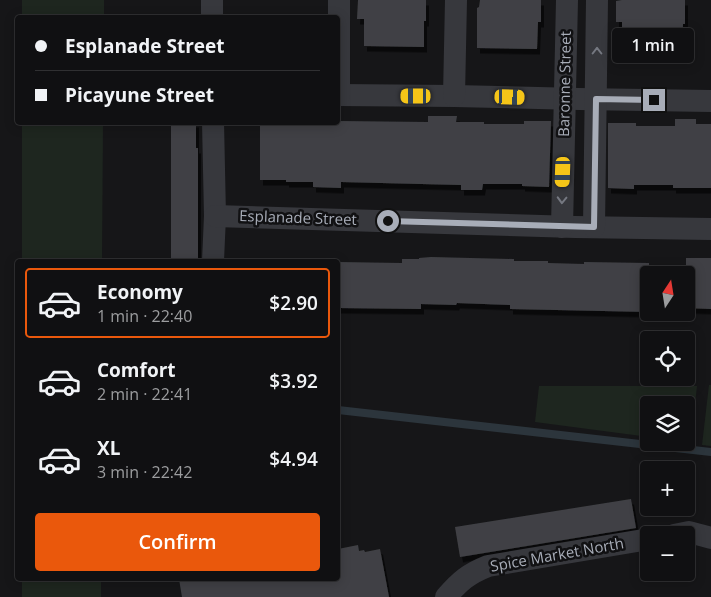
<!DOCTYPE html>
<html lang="en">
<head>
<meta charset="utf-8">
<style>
	body { margin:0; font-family:"Open Sans",sans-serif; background:#1e1e20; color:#f1f3f6; height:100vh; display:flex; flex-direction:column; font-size:19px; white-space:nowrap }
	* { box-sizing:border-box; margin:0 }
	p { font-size:16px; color:#9c9d9f }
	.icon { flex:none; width:28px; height:28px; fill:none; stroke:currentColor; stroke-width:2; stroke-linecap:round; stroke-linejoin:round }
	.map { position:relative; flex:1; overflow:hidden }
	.panel { position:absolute; left:15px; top:259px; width:325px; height:322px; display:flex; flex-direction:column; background:#101012; border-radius:5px; box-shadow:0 2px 12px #0003,0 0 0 1px #303032 }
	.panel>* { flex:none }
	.banner { position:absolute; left:15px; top:15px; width:325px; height:110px; border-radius:5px; box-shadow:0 2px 12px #0003,0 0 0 1px #303032; display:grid; align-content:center; height:110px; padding:0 20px; background:#101012 }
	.needle { width:32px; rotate:12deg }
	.tools { position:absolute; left:640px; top:266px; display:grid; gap:10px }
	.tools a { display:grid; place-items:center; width:55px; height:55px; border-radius:5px; background:#101012; box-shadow:0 2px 12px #0003,0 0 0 1px #303032; font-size:25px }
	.end { position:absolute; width:22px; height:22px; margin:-11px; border:6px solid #a8adb8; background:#111; box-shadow:0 0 0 2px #111 }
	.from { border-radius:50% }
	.bubble { position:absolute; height:35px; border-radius:5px; background:#101012; box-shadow:0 2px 12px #0003,0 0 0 1px #303032; font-size:16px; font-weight:600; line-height:35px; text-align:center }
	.car { position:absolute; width:15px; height:30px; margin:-15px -8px; border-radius:6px; box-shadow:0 0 4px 1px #0007; background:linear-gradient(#f5c518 24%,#345 0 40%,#f5c518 0 76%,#345 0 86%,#f5c518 0) }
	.banner b { display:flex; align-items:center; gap:18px; height:48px; font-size:19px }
	.banner b+b { border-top:1px solid #303032 }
	.banner i { width:12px; height:12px; background:#f1f3f6 }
	ul { padding:9px 0 0; list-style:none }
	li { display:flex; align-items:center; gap:15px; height:70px; margin:0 10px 8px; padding:0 10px; border:2px solid transparent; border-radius:5px }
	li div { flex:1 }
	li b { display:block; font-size:19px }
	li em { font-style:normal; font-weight:600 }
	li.selected { border-color:#ea580c }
	li>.icon { width:45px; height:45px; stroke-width:1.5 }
	.primary-button { display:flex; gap:10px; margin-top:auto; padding:10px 20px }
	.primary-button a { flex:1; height:58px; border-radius:5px; background:#ea580c; color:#fff; font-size:20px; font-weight:600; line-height:58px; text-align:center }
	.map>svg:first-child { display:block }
	.green { fill:#1e261f }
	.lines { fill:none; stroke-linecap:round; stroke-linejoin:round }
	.stream { stroke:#2c353c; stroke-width:8 }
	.building { fill:#404145; filter:url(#shadow) }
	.minor { stroke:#37383d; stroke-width:22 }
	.oneway { stroke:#757881 }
	.route { stroke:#a8adb8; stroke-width:6 }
	.labels { text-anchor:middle; stroke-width:5; stroke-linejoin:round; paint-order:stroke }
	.street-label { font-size:15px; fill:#a8adb8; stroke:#111113 }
</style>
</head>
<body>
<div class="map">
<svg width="711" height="597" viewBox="0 0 711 597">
	<defs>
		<filter id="shadow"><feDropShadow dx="3" dy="5.5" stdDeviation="0" flood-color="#0009"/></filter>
	</defs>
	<rect width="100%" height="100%" fill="#161618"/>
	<g class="green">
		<rect x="22" y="0" width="82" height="17"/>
		<polygon points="22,123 103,123 102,261 22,261"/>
		<polygon points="709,385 711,385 711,446 702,445"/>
		<polygon points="539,386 697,386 691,442 686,442 686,405 649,405 649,437 535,422"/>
		<rect x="22" y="579" width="79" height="18"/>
	</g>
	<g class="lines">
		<polyline class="stream" points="338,410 711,452"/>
	</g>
	<g class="building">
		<polygon points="358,0 426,0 426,21 424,21 424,47 364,46 364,19 357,19"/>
		<polygon points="480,0 541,0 541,22 538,22 537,49 477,48 477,8 479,7"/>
		<polygon points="622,0 685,0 685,24 683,24 682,50 622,49 622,22 616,22 616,1"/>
		<polygon points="428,116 457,116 456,122 484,122 484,124 524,124 524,121 551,121 549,187 522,186 522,184 483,184 482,190 461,190 461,185 341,182 341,188 313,187 313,182 286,182 286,180 260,180 260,122 338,122 338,121 428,122"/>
		<polygon points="675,119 696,119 696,124 711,124 711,188 673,188 673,185 634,185 634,189 608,188 608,123 636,123 636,126 675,126"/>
		<polygon points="171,122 196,122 196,148 198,148 198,261 171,261"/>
		<polygon points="431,257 514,259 514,261 548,261 548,263 584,264 584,262 649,263 649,312 510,309 510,305 457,303 456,305 421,304 421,309 338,308 338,262 402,263 402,259 419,259 419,258"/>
		<polygon points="686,258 711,258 711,309 686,308"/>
		<polygon points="631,499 636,528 460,557 455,527"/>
		<polygon points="358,545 359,551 364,550 365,552 380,549 389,597 182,597 179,579 338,579 338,549"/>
	</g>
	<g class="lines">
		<g class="minor">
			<polyline points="212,18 212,0"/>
			<polyline points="338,95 454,96 579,99 711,101"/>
			<polyline points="339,95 339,0"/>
			<polyline points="454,96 456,0"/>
			<polyline points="213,122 215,216 213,261"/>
			<polyline points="215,216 575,227 711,229"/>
			<polyline points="562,227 567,0"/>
			<polyline points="594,227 597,0"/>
			<polyline points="674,535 689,532 711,538"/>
			<path d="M446 597C460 581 468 574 488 566L649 539"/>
		</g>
	</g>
	<defs><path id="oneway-chevron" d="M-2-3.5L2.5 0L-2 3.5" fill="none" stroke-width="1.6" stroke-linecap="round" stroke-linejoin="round" transform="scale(1.25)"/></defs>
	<g class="oneway">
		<use href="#oneway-chevron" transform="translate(597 51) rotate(-90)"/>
		<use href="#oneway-chevron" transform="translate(562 200) rotate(92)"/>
	</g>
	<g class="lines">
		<polyline class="route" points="388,221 594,227 596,99 654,100"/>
	</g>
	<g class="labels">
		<g class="street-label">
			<text transform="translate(565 84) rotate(-89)" y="5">Baronne Street</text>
			<text transform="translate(298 218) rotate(2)" y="5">Esplanade Street</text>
			<text transform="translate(557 555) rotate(-10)" y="5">Spice Market North</text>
		</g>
	</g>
</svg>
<div class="tools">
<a><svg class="needle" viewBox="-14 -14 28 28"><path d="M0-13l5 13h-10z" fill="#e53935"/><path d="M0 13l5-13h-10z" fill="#9c9d9f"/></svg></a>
<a><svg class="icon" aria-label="locate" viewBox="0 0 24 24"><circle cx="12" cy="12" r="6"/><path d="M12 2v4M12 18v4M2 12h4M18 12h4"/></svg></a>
<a><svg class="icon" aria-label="layers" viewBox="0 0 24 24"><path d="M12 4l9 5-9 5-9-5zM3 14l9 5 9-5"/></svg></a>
<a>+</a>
<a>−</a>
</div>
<i class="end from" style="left:388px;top:221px"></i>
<i class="end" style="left:654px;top:100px"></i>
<div class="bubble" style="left:612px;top:28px;width:82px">1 min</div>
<i class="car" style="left:416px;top:96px;rotate:270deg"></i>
<i class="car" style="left:510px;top:97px;rotate:92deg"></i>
<i class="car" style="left:563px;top:172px;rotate:182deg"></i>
<div class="banner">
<b><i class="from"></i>Esplanade Street</b>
<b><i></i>Picayune Street</b>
</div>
<section class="panel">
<ul>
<li class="selected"><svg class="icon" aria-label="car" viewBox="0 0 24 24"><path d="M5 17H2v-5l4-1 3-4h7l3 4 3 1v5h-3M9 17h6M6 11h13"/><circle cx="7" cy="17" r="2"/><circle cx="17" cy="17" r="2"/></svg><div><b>Economy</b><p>1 min · 22:40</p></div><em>$2.90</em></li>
<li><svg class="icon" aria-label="car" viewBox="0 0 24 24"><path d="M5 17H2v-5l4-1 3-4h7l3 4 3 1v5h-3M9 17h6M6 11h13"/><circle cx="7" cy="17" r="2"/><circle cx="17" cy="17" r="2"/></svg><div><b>Comfort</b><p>2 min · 22:41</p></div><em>$3.92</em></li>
<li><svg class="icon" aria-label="car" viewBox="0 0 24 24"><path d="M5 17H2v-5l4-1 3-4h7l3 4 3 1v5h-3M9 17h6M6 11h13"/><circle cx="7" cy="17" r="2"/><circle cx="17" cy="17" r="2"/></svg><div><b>XL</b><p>3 min · 22:42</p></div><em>$4.94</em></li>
</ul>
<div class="primary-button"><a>Confirm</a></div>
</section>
</div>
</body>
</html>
